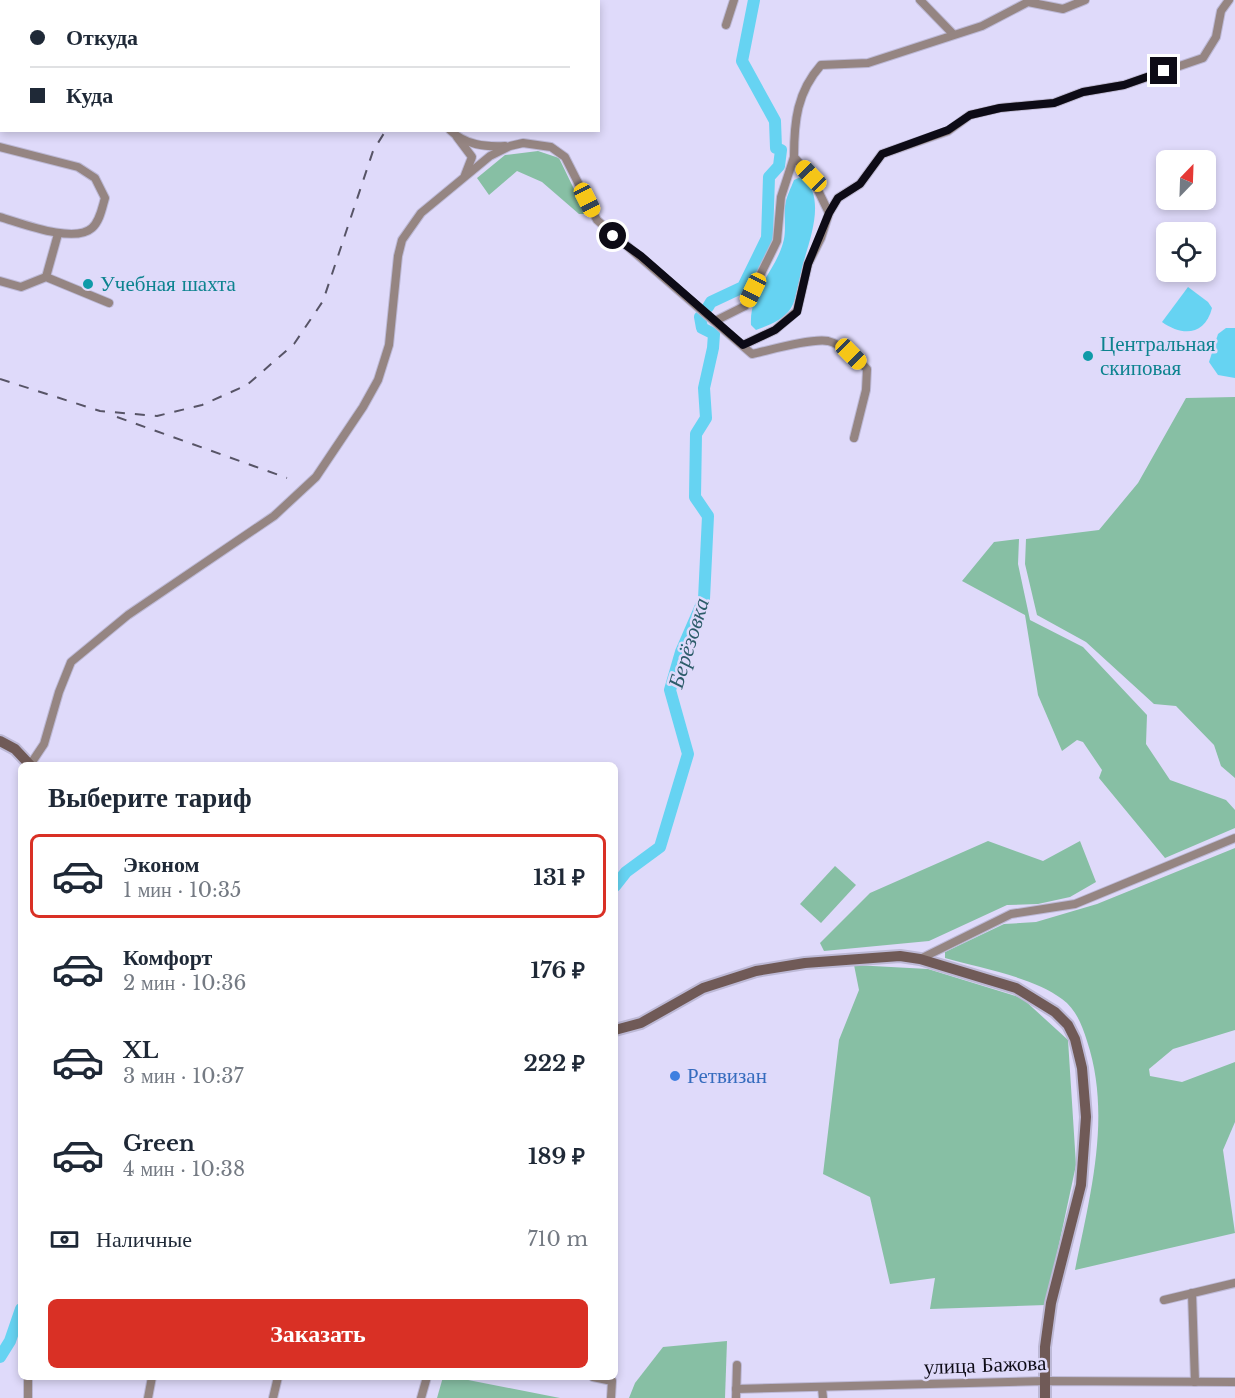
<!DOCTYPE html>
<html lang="ru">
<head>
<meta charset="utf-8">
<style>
	body { margin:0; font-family:"Libre Baskerville",serif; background:#f6f6f7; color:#1f2937; height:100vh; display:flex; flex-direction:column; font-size:22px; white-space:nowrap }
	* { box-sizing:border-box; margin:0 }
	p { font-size:20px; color:#747a83 }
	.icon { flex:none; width:33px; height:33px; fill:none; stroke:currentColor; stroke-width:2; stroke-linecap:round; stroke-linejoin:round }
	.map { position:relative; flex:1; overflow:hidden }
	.side { position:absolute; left:18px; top:762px; width:600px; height:618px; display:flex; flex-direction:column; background:#fff; border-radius:9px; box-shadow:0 3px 9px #0003 }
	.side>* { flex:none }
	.top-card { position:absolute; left:0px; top:0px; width:600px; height:132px; box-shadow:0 3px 9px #0003; display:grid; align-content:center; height:132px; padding:0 30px; background:#fff }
	.needle { width:39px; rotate:23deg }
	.tools { position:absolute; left:1156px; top:150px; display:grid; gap:12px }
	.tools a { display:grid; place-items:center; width:60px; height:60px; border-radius:9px; background:#fff; box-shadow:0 3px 9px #0003; font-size:30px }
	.end { position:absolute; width:27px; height:27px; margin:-14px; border:8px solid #0d0b16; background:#fff; box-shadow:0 0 0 3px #fff }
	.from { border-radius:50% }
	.car { position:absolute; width:18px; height:36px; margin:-18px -9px; border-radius:8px; box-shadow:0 0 4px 2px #0007; background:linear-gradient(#f5c518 24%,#345 0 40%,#f5c518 0 76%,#345 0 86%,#f5c518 0) }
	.top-card b { display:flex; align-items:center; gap:21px; height:57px; font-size:22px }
	.top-card b+b { border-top:2px solid #e0e1e3 }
	.top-card i { width:15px; height:15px; background:#1f2937 }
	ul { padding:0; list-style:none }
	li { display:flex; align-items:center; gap:18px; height:84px; margin:0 12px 9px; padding:0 18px; border:3px solid transparent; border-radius:9px }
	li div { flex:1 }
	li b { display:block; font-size:22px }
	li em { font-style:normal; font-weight:800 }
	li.current { border-color:#d93025 }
	li>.icon { width:54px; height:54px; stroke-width:1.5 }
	h2 { padding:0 30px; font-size:27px; line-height:72px }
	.pay { display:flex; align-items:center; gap:15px; height:66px; padding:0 30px; font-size:22px }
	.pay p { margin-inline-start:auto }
	.primary-button { display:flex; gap:12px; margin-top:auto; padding:12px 30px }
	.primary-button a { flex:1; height:69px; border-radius:9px; background:#d93025; color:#fff; font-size:24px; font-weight:800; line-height:69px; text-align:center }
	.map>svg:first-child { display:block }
	.green { fill:#87bfa4 }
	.water { fill:#66d3f2 }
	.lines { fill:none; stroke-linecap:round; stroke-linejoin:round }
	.river { stroke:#66d3f2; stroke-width:12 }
	.street-casing { stroke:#bdb9d6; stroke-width:10 }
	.secondary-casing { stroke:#bdb9d6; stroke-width:14 }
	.street { stroke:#958582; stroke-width:8 }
	.secondary { stroke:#705a57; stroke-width:10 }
	.rail { stroke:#575466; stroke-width:2; stroke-dasharray:10 10; stroke-linecap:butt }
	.route { stroke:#0d0b16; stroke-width:8 }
	.culture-dot { fill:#0f9aa8; stroke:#dfdafa; stroke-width:2 }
	.shop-dot { fill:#3f7fe0; stroke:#dfdafa; stroke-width:2 }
	.labels { text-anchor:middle; stroke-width:5; stroke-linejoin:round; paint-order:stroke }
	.culture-label { font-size:21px; fill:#0d838f; stroke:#dfdafa; text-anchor:start }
	.shop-label { font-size:21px; fill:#366cbe; stroke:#dfdafa; text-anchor:start }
	.street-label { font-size:21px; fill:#0d0b16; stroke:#dfdafa }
	.water-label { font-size:22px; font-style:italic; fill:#2d5c6a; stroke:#dfdafa }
</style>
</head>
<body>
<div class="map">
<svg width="1235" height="1398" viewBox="0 0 1235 1398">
	<rect width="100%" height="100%" fill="#dfdafa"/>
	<g class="green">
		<polygon points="538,151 559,158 586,214 579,214 542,182 517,171 489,195 477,178 505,155"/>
		<polygon points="1235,397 1235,778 1221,766 1214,745 1176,706 1154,704 1086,642 1037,615 1025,564 1026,539 1099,530 1138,483 1186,398"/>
		<polygon points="1019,539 1018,564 1030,620 1083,647 1147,715 1146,744 1170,780 1226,800 1235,810 1235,828 1165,858 1099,778 1102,770 1083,742 1077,740 1062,751 1038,695 1025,615 962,581 994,542"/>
		<polygon points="988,841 1043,861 1080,841 1096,882 1070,897 1038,904 1007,905 929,941 824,951 820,943 870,893"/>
		<path d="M1235 848V1030L1173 1049 1149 1069 1150 1076 1182 1082 1235 1062V1122L1223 1150 1235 1233 1075 1270C1090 1195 1112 1116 1087 1041 1082 1025 1076 1009 1062 999 1033 977 980 968 945 958V952L1004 924 1036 922 1097 904Z"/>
		<polygon points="835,866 856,885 821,923 800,904"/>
		<polygon points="854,965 928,969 1022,998 1068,1040 1076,1165 1046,1305 930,1309 935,1278 890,1284 870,1197 823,1174 839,1040 859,990"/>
		<polygon points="727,1341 725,1398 629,1398 635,1383 663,1347"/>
		<polygon points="443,1377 453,1377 560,1398 437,1398"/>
	</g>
	<g class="water">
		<path d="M803 176C827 200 809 240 802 268 799 280 798 297 791 308 784 320 769 325 756 330L751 325C749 290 777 271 784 239 786 229 784 217 785 206 786 197 791 188 794 180Z"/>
		<path d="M1188 287 1208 302 1212 308C1205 335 1183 337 1162 322Z"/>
		<polygon points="1226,328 1235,328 1235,378 1218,375 1209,362 1218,334"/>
	</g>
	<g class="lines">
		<g class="river">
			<polyline points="708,307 711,302 743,287 767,238 769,177 779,166 781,150 776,148 775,121 742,61 754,0"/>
			<polyline points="615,886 626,872 660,847 688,754 670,690 681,652 704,599 708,516 695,497 696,434 706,418 704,388 713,348 714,334 702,328 700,317"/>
			<polyline points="0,1357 10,1341 21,1309"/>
		</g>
		<g class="street-casing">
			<g id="street">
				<polyline points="920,0 953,34"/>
				<polyline points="515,2 516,0"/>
				<polyline points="726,25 734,0"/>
				<path d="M450 130C465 145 485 147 505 146"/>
				<polyline points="457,137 472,157 465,175"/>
				<path d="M0 147 78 167 95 178 105 198C102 208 100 221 92 228 74 244 21 223 0 217"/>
				<polyline points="829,213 838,198 860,184 882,154 948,131 970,115 1000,108 1054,103 1083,92 1124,85 1203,58 1216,37 1221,11 1229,0"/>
				<polyline points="46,277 58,234"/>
				<polyline points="0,281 21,287 46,277 109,303"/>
				<polyline points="715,321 745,306 777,241 781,197 794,157"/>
				<path d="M743 345 775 330 797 311 808 264 821 238 829 213 811 176 794 157C794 121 797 92 821 65L868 63 982 26 1028 2 1063 9 1085 0"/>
				<path d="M30 765 44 744 59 692 71 662 128 615 274 516 316 477 363 407 378 380 389 345 398 256 402 240 421 213 490 156 510 146 523 143 551 147 565 157 597 220 752 354C770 350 811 338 828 341 843 345 856 358 867 369L866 390 854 438"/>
				<polyline points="920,959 1011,914 1075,904 1235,838"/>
				<polyline points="1192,1293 1195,1382"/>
				<polyline points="1164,1300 1235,1283"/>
				<polyline points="593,1377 612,1381 611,1398"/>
				<polyline points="822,1388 823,1398"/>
				<polyline points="736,1389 1045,1381 1235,1382"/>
				<polyline points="28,1398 28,1377"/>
				<polyline points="148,1398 152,1377"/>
				<polyline points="273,1398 278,1377"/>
				<polyline points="421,1398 427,1377"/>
				<polyline points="736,1398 737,1365"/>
			</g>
		</g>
		<g class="secondary-casing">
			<g id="secondary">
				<polyline points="0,741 15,749 30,765"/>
				<polyline points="615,1030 641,1023 703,988 756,971 805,963 900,956 920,959 1016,988 1055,1012 1068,1025 1075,1039 1082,1068 1086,1117 1081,1185 1051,1303 1045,1347 1045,1398"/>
			</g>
		</g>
		<use href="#street" class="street"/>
		<use href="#secondary" class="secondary"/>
		<g class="rail">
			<polyline points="493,2 494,0"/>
			<polyline points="0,379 100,411 157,416 202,405 247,385 294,344 323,301 373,151 386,130"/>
			<polyline points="117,417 287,478"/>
		</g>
	</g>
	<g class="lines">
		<polyline class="route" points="613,236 641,256 743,345 775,330 797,312 808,264 829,213 838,198 860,184 882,154 948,130 970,115 1000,108 1054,103 1083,92 1124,85 1164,71"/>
	</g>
	<g class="culture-dot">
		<circle cx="88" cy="284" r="6"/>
		<circle cx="1088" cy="356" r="6"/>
	</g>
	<circle class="shop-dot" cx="675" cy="1076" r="6"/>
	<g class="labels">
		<g class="culture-label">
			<text x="100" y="291">Учебная шахта</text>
			<text x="1100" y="351">Центральная<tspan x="1100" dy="24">скиповая</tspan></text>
		</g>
		<g class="shop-label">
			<text x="687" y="1083">Ретвизан</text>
		</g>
		<g class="street-label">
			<text transform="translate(985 1365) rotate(-2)" y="7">улица Бажова</text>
		</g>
		<g class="water-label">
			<text transform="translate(688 643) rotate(-73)" y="8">Берёзовка</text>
		</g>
	</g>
</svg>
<div class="tools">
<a><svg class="needle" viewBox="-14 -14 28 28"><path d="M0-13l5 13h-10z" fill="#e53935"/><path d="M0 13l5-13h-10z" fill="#747a83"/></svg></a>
<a><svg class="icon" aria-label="locate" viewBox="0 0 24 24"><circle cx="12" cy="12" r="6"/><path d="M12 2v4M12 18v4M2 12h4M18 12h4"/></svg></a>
</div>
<i class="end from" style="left:613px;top:236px"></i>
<i class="end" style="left:1164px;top:71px"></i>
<i class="car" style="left:811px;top:176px;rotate:316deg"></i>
<i class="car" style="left:587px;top:200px;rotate:153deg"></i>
<i class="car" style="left:753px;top:290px;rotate:206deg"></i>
<i class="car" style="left:851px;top:354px;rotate:135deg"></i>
<div class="top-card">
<b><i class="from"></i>Откуда</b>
<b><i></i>Куда</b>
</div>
<section class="side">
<h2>Выберите тариф</h2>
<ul>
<li class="current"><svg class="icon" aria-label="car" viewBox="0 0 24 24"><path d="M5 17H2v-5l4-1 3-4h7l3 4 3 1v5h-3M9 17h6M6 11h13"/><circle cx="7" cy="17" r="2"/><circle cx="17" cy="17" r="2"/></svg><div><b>Эконом</b><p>1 мин · 10:35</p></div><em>131 ₽</em></li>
<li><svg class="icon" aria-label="car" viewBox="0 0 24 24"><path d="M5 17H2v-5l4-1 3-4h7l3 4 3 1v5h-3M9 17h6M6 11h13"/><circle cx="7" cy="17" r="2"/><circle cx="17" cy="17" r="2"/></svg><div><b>Комфорт</b><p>2 мин · 10:36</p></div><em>176 ₽</em></li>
<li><svg class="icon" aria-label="car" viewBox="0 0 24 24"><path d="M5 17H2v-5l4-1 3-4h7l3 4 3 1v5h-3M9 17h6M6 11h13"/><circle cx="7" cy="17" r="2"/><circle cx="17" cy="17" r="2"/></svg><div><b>XL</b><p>3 мин · 10:37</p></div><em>222 ₽</em></li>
<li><svg class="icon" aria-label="car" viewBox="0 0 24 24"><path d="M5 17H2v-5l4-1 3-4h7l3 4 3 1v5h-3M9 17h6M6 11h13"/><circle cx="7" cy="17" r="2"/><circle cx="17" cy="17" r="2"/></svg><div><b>Green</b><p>4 мин · 10:38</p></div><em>189 ₽</em></li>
</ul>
<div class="pay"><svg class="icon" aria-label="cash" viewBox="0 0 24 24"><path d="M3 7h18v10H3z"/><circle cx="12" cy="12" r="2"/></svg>Наличные<p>710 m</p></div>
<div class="primary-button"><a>Заказать</a></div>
</section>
</div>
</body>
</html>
